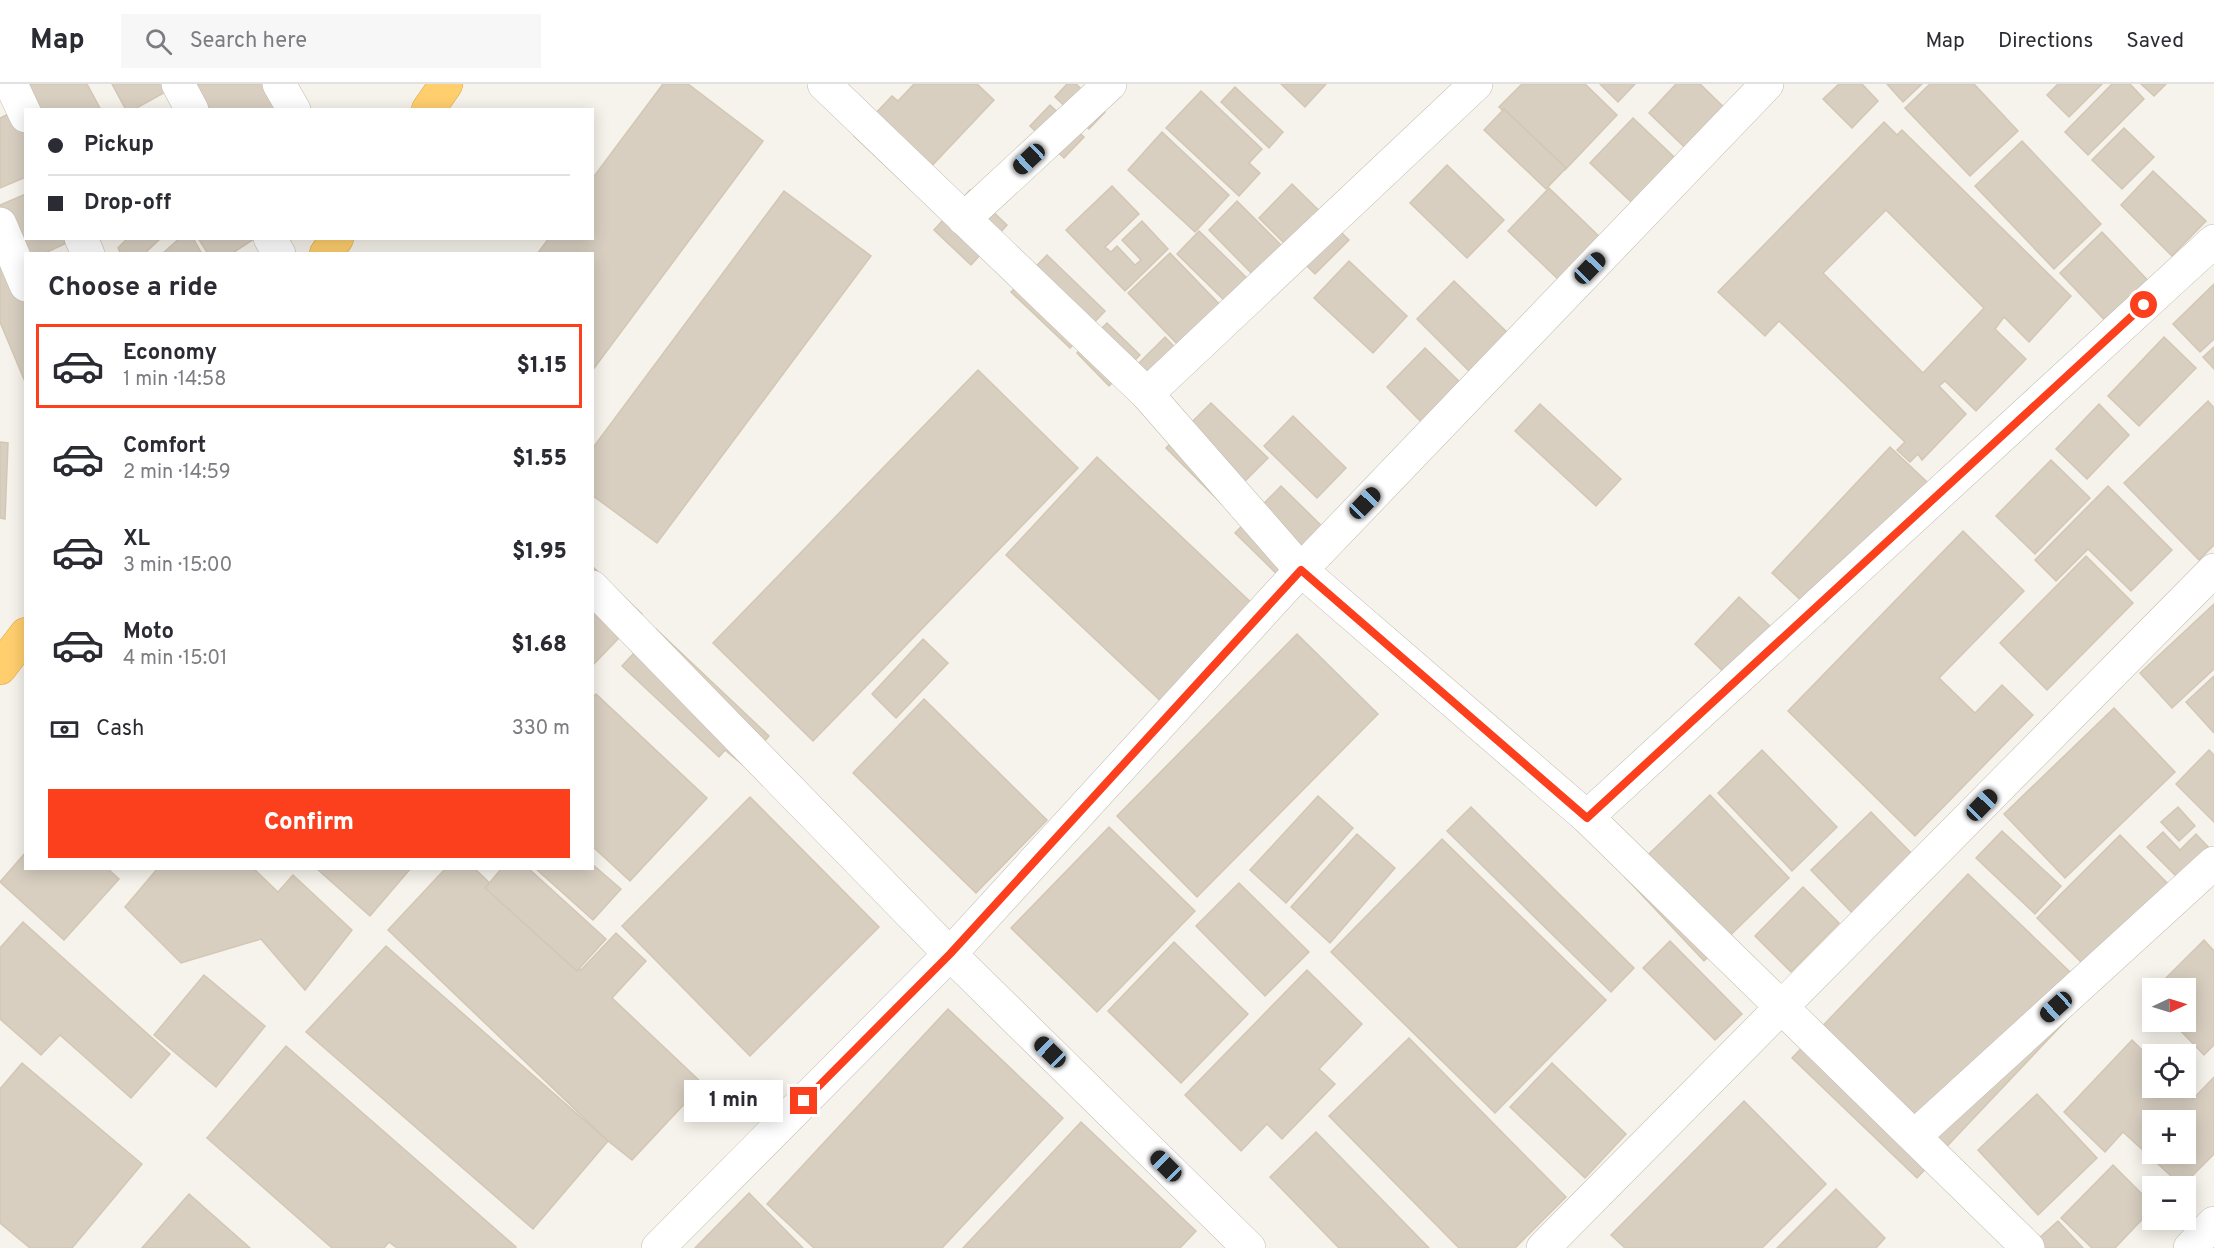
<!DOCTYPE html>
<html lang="en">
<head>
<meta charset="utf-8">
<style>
	body { margin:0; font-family:Overpass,sans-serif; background:#f7f7f7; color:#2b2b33; height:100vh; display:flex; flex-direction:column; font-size:22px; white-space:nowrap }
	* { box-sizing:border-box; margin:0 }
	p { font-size:20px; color:#7c7c81 }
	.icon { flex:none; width:33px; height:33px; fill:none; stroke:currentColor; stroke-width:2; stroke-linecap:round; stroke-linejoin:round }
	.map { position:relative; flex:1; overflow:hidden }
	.drawer { position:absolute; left:24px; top:168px; width:570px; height:618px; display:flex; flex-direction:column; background:#fff; border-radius:0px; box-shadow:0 3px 15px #0003 }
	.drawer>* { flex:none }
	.banner { position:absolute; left:24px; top:24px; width:570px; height:132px; border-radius:0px; box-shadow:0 3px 15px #0003; display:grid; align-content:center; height:132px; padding:0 24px; background:#fff }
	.needle { width:39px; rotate:86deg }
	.fabs { position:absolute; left:2142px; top:894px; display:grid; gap:12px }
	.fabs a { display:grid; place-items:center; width:54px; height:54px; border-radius:0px; background:#fff; box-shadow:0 3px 15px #0003; font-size:30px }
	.end { position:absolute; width:27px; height:27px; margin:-14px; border:8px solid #fc3f1d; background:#fff; box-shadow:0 0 0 3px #fff }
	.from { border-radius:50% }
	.bubble { position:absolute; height:42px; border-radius:0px; background:#fff; box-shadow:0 3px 15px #0003; font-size:20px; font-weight:800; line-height:42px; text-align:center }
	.car { position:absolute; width:18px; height:36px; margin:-18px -9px; border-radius:8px; box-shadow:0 0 4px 2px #0007; background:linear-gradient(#222 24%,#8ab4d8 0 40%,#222 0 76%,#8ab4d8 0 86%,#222 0) }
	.banner b { display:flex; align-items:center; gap:21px; height:57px; font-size:22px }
	.banner b+b { border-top:2px solid #e1e1e2 }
	.banner i { width:15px; height:15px; background:#2b2b33 }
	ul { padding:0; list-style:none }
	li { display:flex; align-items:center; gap:18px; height:84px; margin:0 12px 9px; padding:0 12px; border:3px solid transparent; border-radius:0px }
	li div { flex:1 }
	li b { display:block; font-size:22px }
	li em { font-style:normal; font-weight:800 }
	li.selected { border-color:#fc3f1d }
	li>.icon { width:54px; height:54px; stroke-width:1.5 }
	h2 { padding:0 24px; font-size:27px; line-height:72px }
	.pay { display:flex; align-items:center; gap:15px; height:66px; padding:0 24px; font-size:22px }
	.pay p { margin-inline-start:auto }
	.action { display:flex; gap:12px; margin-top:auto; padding:12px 24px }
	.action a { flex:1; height:69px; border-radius:0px; background:#fc3f1d; color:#fff; font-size:24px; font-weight:800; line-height:69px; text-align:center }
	header { display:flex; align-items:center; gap:36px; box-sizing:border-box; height:84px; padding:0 30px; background:#fff; border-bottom:2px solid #e1e1e2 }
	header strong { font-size:28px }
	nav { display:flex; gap:33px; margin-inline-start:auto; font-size:21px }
	.search { width:420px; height:54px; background:#f7f7f7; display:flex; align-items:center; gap:15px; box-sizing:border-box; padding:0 21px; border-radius:0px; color:#7c7c81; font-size:22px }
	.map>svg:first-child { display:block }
	.building { fill:#d8cfc1; stroke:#d3c7b4; stroke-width:1.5; fill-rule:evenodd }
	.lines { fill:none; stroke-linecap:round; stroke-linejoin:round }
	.street-casing { stroke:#c2bbae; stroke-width:34 }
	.highway-casing { stroke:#e0a43c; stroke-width:34 }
	.street { stroke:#fff; stroke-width:33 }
	.highway { stroke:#ffcf6e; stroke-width:33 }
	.route { stroke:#fc3f1d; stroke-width:8 }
</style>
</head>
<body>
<header>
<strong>Map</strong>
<div class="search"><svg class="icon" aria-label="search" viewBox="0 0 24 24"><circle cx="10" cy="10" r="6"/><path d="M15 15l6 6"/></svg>Search here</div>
<nav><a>Map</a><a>Directions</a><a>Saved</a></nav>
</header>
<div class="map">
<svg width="2214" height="1164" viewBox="0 0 2214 1164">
	<rect width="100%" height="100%" fill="#f6f3ec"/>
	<g class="building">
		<polygon points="20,0 87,0 101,26 32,26"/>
		<polygon points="112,0 165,0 169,6 133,26 126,26"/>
		<polygon points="192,0 271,0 275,26 208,26"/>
		<polygon points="663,0 688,0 763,57 592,287 592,170 537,170 549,154 592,154 592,95"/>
		<polygon points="914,0 977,0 994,16 910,105 854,52 892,12 898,17"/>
		<polygon points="1067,0 1076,0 1105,28 1089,45 1055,13"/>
		<polygon points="1281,0 1326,0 1305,23"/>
		<polygon points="1522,0 1585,0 1617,31 1565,86 1499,23"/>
		<polygon points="1600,0 1635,0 1618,18"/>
		<polygon points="1676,0 1700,0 1745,44 1706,84 1649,29"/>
		<polygon points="1839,0 1862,0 1878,17 1852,44 1823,15"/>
		<polygon points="1887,0 1922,0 1903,18"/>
		<polygon points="1930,0 1974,0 2018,47 1970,92 1905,24"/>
		<polygon points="2058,0 2102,0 2069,33 2047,11"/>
		<polygon points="2112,0 2130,0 2144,15 2088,71 2065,48"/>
		<polygon points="2141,0 2166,0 2154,12"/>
		<polygon points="1235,3 1283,48 1269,64 1221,18"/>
		<polygon points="1201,7 1262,65 1249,79 1260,89 1239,112 1166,44"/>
		<polygon points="1050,21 1084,53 1064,74 1030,42"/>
		<polygon points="19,25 26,40 26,93 0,104 0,34"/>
		<polygon points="1504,25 1566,84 1546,105 1484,46"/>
		<polygon points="1633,34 1690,88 1647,133 1590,79"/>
		<path d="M1884 38 1897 51 1902 46 2071 212 2029 258 2004 233 1995 245 2026 275 1976 327 1945 297 1939 302 1966 330 1922 376 1918 370 1910 378 1897 366 1905 358 1779 237 1765 252 1718 208ZM1886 126 1984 224 1923 289 1823 189Z"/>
		<polygon points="2124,44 2154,73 2122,105 2092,76"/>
		<polygon points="1162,48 1229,111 1195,148 1128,86"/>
		<polygon points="2022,57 2101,140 2054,185 1975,102"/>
		<polygon points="1447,81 1504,136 1467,174 1410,119"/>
		<polygon points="2153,87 2206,137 2172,172 2121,121"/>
		<polygon points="1292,100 1349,156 1315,190 1259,134"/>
		<polygon points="1112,102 1139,130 1105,163 1111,168 1117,162 1135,181 1141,176 1122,156 1142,137 1168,165 1125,207 1066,146"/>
		<polygon points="1549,104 1604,157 1563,200 1508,147"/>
		<polygon points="970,106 1007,141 971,181 934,146"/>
		<polygon points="784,107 871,172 657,459 592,411 592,365"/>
		<polygon points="26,110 26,154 77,154 43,170 26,170 0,126 0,121"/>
		<polygon points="1237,117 1287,167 1258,196 1209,146"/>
		<polygon points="1199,147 1252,199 1230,222 1177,170"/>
		<polygon points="2102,148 2155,204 2113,245 2060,189"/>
		<polygon points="128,154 161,154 144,170 121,170 118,164"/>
		<polygon points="180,154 193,154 202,170 162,170"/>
		<polygon points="198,154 254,154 254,155 231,170 208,170"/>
		<polygon points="1170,169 1225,226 1183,266 1128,209"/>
		<polygon points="1047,171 1105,227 1070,264 1011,208"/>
		<polygon points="1349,177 1407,232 1373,269 1314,214"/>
		<polygon points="0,178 26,206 26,300 0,238"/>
		<polygon points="1454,197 1510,251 1472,290 1417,235"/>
		<polygon points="2214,200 2214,255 2200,268 2173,240"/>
		<polygon points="1107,239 1140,271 1109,302 1077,269"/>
		<polygon points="1165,253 1186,275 1116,302"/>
		<polygon points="2164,253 2196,284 2139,342 2108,312"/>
		<polygon points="2214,263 2214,285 2203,273"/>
		<polygon points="1425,264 1468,306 1429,346 1387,303"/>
		<polygon points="978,286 1078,384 813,657 713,559"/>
		<polygon points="2208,317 2214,324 2214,461 2199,476 2124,399"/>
		<polygon points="1211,319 1268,374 1222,420 1166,364"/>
		<polygon points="1540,320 1621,395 1596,422 1515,347"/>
		<polygon points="2099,320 2129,351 2087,395 2056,365"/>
		<polygon points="1293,332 1346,384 1317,414 1264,362"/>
		<polygon points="0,358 8,359 5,435 0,434"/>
		<polygon points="1890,363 1942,412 1824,538 1772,489"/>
		<polygon points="1097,373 1258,525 1167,623 1006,471"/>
		<polygon points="2051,376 2090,414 2035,470 1996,432"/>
		<polygon points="1281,402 1334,454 1288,501 1235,449"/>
		<polygon points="2108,402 2172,466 2131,507 2088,465 2056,497 2035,476"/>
		<polygon points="1963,447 2024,507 1939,594 1975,629 2002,601 2033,631 1915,752 1788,627"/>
		<polygon points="2086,472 2133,519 2047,606 2000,559"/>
		<polygon points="592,482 642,530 592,582"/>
		<polygon points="1739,513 1787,558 1742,606 1695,560"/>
		<polygon points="2214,520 2214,585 2172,624 2140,589"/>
		<polygon points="656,545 769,652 743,681 725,666 719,673 622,582"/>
		<polygon points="1297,550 1378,630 1197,813 1117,732"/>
		<polygon points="923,555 948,579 896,634 872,610"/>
		<polygon points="2214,592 2214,649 2186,618"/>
		<polygon points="596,610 707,714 630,797 592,762 592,614"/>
		<polygon points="924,615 1047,736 976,809 853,689"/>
		<polygon points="2114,624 2175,688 2065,794 2004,730"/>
		<polygon points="1762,666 1837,743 1792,787 1718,709"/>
		<polygon points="2209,666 2214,671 2214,738 2176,700"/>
		<polygon points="1710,711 1789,794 1704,877 1625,793"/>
		<polygon points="1318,712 1353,744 1286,819 1250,786"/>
		<polygon points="750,713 879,843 750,972 622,842"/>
		<polygon points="1471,723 1634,884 1611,908 1447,747"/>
		<polygon points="2178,723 2195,742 2179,757 2161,738"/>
		<polygon points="1871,728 1915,773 1855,832 1811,786"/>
		<polygon points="1109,743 1195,827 1097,928 1011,844"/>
		<polygon points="2002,747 2061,802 2035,830 1976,774"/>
		<polygon points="2163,748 2180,766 2196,750 2214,769 2187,803 2147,763"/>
		<polygon points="1357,750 1395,784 1330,859 1291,823"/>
		<polygon points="2120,751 2178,810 2096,893 2037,834"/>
		<polygon points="1442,755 1606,916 1495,1029 1331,868"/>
		<polygon points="26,768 26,784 107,784 119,795 64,856 0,798"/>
		<polygon points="592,780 621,805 593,836 535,784 592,784"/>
		<polygon points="158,784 253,784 278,808 293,791 352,846 305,906 261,855 181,879 125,823"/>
		<polygon points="316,784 411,784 370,832"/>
		<polygon points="446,784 474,784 581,886 616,849 646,877 612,914 703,1000 632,1076 608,1057 388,846"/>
		<polygon points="502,784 528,784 606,855 577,887 485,804"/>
		<polygon points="1968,790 2092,909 1917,1094 1792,974"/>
		<polygon points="1239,799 1309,868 1265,912 1196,842"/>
		<polygon points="1803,803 1839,839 1791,888 1755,852"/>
		<polygon points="23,838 170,970 131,1014 60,951 41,971 0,935 0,864"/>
		<polygon points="2204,856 2214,867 2214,961 2204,971 2172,938 2186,938 2186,904 2156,904"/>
		<polygon points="1670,857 1742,930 1715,956 1643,884"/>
		<polygon points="1174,858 1248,930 1181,999 1108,927"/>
		<polygon points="386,862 608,1057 533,1145 306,948"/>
		<polygon points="1307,886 1362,940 1319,985 1335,1000 1282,1055 1267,1040 1241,1067 1185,1011"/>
		<polygon points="204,891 265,942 216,1003 154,951"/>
		<polygon points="948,925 1063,1034 942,1164 814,1164 767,1120"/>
		<polygon points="1409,954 1566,1113 1515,1164 1459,1164 1329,1032"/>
		<path d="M2132 956 2152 976V1004H2181L2193 1015 2214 993V1070L2182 1102 2123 1048 2105 1068 2064 1028ZM2152 1036H2186V1070H2152Z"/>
		<polygon points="286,962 516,1163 515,1164 397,1164 389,1158 384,1164 332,1164 207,1054"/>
		<polygon points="22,979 142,1080 72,1164 30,1164 0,1139 0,1005"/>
		<polygon points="1552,979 1626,1050 1585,1094 1510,1023"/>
		<polygon points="2037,1010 2097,1074 2038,1131 1978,1066"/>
		<polygon points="1744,1017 1826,1100 1762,1164 1625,1164 1611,1151"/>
		<polygon points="1081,1038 1196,1147 1180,1164 963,1164"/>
		<polygon points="1316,1048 1429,1164 1339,1164 1270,1093"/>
		<polygon points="2113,1081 2152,1120 2152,1125 2115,1164 2092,1164 2061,1134"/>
		<polygon points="1836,1105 1885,1154 1876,1164 1777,1164"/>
		<polygon points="749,1109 803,1164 695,1164"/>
		<polygon points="189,1110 250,1164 142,1164"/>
		<polygon points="2058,1137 2083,1164 2028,1164"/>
	</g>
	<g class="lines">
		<g class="street-casing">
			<g id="street">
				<polyline points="11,0 26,32"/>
				<polyline points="178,0 192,26"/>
				<polyline points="279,0 294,26"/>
				<polyline points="824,0 1147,310 1301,486 1587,733 2028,1164"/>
				<polyline points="964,135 1110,0"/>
				<polyline points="0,140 26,201"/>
				<polyline points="81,154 88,170"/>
				<polyline points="270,154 279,170"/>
				<polyline points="1147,310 1476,0"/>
				<polyline points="592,503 950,870 1249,1164"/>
				<polyline points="1587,733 2214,157"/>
				<polyline points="1916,1051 2214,779"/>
				<polyline points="658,1164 950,870 1301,486 1767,0"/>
				<polyline points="1543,1164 2214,486"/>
				<polyline points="2190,1164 2214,1139"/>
			</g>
		</g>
		<g class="highway-casing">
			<g id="highway">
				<polyline points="428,26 446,0"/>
				<polyline points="326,170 337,154"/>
				<polyline points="0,584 26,550"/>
			</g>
		</g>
		<use href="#street" class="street"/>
		<use href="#highway" class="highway"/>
	</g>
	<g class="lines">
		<polyline class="route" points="804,1017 950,870 1301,486 1587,734 2144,221"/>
	</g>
</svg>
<div class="fabs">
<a><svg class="needle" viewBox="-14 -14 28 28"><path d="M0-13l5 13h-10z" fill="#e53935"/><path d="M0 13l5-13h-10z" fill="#7c7c81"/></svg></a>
<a><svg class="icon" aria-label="locate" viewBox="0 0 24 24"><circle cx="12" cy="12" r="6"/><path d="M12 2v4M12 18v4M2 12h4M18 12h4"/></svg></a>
<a>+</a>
<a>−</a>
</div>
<i class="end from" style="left:2144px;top:221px"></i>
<i class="end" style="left:804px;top:1017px"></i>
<div class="bubble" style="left:684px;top:996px;width:99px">1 min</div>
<i class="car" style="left:1029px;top:75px;rotate:227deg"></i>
<i class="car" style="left:1590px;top:184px;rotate:44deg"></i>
<i class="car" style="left:1365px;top:419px;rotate:44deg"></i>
<i class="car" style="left:1982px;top:721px;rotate:44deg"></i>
<i class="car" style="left:2056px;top:923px;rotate:228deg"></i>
<i class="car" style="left:1050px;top:968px;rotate:314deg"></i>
<i class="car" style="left:1166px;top:1082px;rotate:315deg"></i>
<div class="banner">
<b><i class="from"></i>Pickup</b>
<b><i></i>Drop-off</b>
</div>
<section class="drawer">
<h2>Choose a ride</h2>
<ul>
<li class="selected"><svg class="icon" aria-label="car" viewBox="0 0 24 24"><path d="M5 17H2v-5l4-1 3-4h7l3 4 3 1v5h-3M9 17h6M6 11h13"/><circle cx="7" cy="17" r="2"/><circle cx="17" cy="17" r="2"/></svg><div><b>Economy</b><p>1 min · 14:58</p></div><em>$1.15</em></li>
<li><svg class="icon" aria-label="car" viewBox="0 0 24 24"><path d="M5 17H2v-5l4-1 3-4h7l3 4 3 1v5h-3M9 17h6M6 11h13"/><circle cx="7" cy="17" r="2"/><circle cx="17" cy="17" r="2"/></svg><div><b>Comfort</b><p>2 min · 14:59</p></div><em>$1.55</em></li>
<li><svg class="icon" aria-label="car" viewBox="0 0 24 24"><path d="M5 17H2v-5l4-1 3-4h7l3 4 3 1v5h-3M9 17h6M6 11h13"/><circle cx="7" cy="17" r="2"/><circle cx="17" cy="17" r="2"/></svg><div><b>XL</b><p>3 min · 15:00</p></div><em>$1.95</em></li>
<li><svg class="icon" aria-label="car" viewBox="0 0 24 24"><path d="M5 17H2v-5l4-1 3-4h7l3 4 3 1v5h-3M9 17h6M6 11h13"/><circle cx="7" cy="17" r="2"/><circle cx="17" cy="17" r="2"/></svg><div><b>Moto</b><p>4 min · 15:01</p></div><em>$1.68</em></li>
</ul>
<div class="pay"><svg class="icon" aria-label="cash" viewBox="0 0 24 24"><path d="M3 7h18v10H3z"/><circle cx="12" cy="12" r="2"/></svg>Cash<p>330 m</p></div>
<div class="action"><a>Confirm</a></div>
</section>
</div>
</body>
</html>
